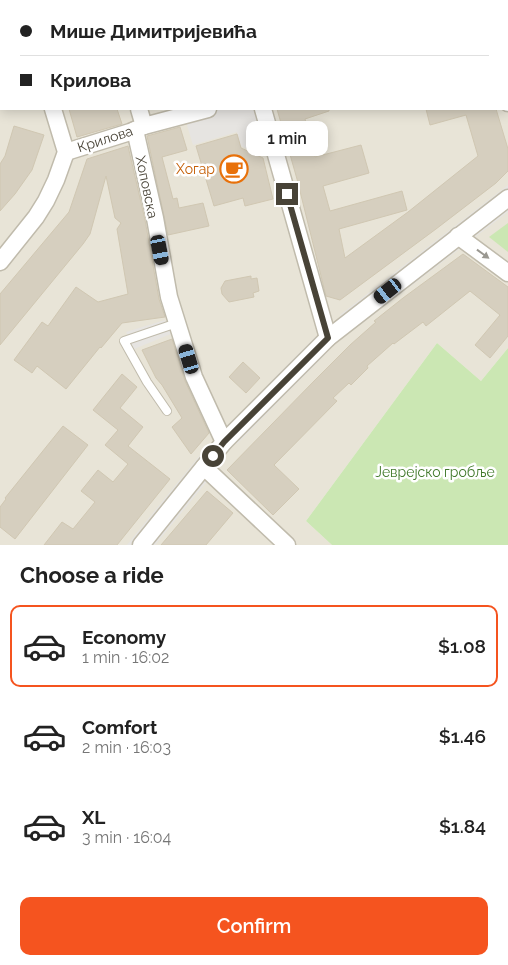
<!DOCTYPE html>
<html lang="en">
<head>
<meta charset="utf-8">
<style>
	body { margin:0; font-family:Raleway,sans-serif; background:#f2f2f2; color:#222; height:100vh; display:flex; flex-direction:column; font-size:19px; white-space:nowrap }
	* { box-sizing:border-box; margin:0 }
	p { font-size:16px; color:#767676 }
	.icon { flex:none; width:28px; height:28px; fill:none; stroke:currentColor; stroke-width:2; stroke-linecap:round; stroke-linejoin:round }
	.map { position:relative; height:545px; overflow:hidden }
	.drawer { display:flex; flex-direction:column; background:#fff; flex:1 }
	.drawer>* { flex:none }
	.hud { position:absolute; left:0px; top:0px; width:509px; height:110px; box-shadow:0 2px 12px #0003; display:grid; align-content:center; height:110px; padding:0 20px; background:#fff }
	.end { position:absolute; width:22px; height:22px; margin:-11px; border:6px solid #484337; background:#fff; box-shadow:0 0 0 2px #fff }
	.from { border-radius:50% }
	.bubble { position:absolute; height:35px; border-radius:10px; background:#fff; box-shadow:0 2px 12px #0003; font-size:16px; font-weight:600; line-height:35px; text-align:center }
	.car { position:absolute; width:15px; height:30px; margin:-15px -8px; border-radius:6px; box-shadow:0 0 4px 1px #0007; background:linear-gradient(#222 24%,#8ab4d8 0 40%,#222 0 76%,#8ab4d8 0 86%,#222 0) }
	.hud b { display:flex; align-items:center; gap:18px; height:48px; font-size:19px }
	.hud b+b { border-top:1px solid #e0e0e0 }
	.hud i { width:12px; height:12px; background:#222 }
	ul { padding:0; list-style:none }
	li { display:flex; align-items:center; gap:15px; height:82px; margin:0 10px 8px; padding:0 10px; border:2px solid transparent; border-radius:10px }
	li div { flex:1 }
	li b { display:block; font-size:19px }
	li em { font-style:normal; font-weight:600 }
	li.selected { border-color:#f5541f }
	li>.icon { width:45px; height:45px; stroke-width:1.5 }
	h2 { padding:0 20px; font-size:22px; line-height:60px }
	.button { display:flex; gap:10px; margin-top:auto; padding:10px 20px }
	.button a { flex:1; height:58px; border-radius:10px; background:#f5541f; color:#fff; font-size:20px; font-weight:600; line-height:58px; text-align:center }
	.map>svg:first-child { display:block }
	.residential { fill:#e8e4d7 }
	.green { fill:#cbe7b3 }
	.parking { fill:#e6e4e1 }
	.building { fill:#d6cfbf; stroke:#d0c7b2 }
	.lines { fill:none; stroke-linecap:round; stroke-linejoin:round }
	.service-casing { stroke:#c0bbac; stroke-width:10 }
	.minor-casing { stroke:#c0bbac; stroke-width:19 }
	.service { stroke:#fff; stroke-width:8 }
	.minor { stroke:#fff; stroke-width:16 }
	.oneway { fill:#9a9891 }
	.route { stroke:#484337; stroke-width:6 }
	.labels { text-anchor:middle; stroke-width:5; stroke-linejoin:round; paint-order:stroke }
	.street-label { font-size:14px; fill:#484337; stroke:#fff }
	.food-label { font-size:14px; fill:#c56008; stroke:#fff; text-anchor:end }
	.park-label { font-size:14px; fill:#41792b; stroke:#fff }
</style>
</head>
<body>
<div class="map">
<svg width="508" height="545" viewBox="0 0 508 545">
	<rect width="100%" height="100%" fill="#f4f2e9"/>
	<polygon class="residential" points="33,0 508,0 508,348 481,381 437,343 306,521 332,545 0,545 0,8 1,8 1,109 508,109 508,1 27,1"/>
	<g class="green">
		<polygon points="508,223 508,252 489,237"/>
		<polygon points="437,343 481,381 508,348 508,545 332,545 306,521"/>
	</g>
	<g class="parking">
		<polygon points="182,109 270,109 282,150 263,156 241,146 237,132 193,145"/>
		<polygon points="508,185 508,212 352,331 340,315"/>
		<polygon points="165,320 171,334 134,349 126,332"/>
		<polygon points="315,337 329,351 237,444 223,430"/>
		<polygon points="205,449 222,463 155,545 127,545"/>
	</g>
	<g class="building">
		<polygon points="69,109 117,109 122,124 77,137"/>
		<polygon points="277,109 329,109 329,111 305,119 315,157 361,145 369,173 323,186 330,211 402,191 407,210 339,229 345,258 408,212 478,156 466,115 430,125 426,109 496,109 508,149 508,171 496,183 436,229 340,300 326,296 297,179"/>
		<polygon points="14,126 44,135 32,170 15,194 0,211 0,164 5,156"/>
		<polygon points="180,127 187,150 162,157 173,199 177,198 179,208 203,203 209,226 168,235 147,136"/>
		<polygon points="237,134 241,148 263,158 273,199 245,206 243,198 214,206 196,146"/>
		<polygon points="128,146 145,220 159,299 165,317 122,323 101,348 100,347 66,389 37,366 32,373 14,360 42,322 48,326 76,287 98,302 128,294 117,229 121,223 115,218 106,176 90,234 83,244 0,345 0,294 69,212 87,159"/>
		<polygon points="463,254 508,287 508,336 490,358 475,345 500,315 470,291 426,326 423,322 394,344 393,343 367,366 368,368 351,385 349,383 333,398 337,401 274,465 299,489 273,515 227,470 315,380 350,345 376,322 374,321 403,298"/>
		<polygon points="251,276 251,279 257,278 259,291 253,293 254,297 229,302 222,294 221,288 225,281"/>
		<polygon points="172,339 185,381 209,433 191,454 172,427 182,418 162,385 156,378 142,350"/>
		<polygon points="243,362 260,378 246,393 229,377"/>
		<polygon points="122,374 137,387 120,408 143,427 128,446 170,479 117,545 44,545 62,522 73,529 95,502 81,491 98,470 113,482 128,464 105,445 118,430 93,410"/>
		<polygon points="63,426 88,445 15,539 0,527 0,507 6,499 5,498"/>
		<polygon points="207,491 233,513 206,545 161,545"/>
	</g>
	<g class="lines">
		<g class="service-casing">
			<polyline id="service" points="167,411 147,382 124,341 177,323"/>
		</g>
		<g class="minor-casing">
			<g id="minor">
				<polyline points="109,0 109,1"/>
				<polyline points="130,0 130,1"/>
				<polyline points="479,0 479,1"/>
				<polyline points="508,101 508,103"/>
				<polyline points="139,109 144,126"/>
				<polyline points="263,109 328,338"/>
				<polyline points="135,130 155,218 169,297 194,377 224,442"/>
				<polyline points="66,152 130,132 144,126 208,109"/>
				<polyline points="458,236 508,273"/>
				<polyline points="0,262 36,217 46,201 56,180 66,152 53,109"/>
				<polyline points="204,467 287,545"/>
				<polyline points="141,545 224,442 328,338 508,198"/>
			</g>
		</g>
		<use href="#service" class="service"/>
		<use href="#minor" class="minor"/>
	</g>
	<defs><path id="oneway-solid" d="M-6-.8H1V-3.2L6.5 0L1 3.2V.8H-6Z" transform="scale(1.25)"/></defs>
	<use class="oneway" href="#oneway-solid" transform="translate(483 254) rotate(36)"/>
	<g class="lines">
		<polyline class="route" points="213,456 224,442 328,338 287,194"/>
	</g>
	<defs>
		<g id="cafe-ring" transform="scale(1.4375)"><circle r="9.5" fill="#fff" stroke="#e8710a" stroke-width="1.5"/><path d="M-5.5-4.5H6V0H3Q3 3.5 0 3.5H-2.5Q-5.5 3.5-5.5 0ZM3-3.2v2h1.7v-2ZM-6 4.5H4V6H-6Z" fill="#e8710a"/></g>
	</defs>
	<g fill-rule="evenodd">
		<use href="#cafe-ring" x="234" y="169"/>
	</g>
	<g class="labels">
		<g class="street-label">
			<text transform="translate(105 139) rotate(-18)" y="5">Крилова</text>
			<text transform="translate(147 187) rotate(78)" y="5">Хоповска</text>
		</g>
		<g class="food-label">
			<text x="215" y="174">Хогар</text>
		</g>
		<g class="park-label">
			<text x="435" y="477">Јеврејско гробље</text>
		</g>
	</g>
</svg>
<i class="end from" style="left:213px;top:456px"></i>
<i class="end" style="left:287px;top:194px"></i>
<div class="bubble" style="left:246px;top:121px;width:82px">1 min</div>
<i class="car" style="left:160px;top:250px;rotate:169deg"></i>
<i class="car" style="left:388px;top:291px;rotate:232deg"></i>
<i class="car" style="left:189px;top:359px;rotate:343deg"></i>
<div class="hud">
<b><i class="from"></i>Мише Димитријевића</b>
<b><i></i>Крилова</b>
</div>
</div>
<section class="drawer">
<h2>Choose a ride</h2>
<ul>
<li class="selected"><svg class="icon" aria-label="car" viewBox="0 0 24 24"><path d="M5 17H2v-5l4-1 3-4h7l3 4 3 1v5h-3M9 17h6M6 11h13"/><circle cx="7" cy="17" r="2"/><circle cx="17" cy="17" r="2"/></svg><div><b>Economy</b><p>1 min · 16:02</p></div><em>$1.08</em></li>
<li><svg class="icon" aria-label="car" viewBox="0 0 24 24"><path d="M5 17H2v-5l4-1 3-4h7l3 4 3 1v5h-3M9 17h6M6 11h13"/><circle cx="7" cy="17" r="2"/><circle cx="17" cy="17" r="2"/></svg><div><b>Comfort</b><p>2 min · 16:03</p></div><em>$1.46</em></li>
<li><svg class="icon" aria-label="car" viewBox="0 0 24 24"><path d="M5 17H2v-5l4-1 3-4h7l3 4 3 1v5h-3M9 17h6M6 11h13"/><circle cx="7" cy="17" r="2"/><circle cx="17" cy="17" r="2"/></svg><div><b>XL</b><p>3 min · 16:04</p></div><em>$1.84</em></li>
</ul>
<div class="button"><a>Confirm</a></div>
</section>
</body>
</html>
